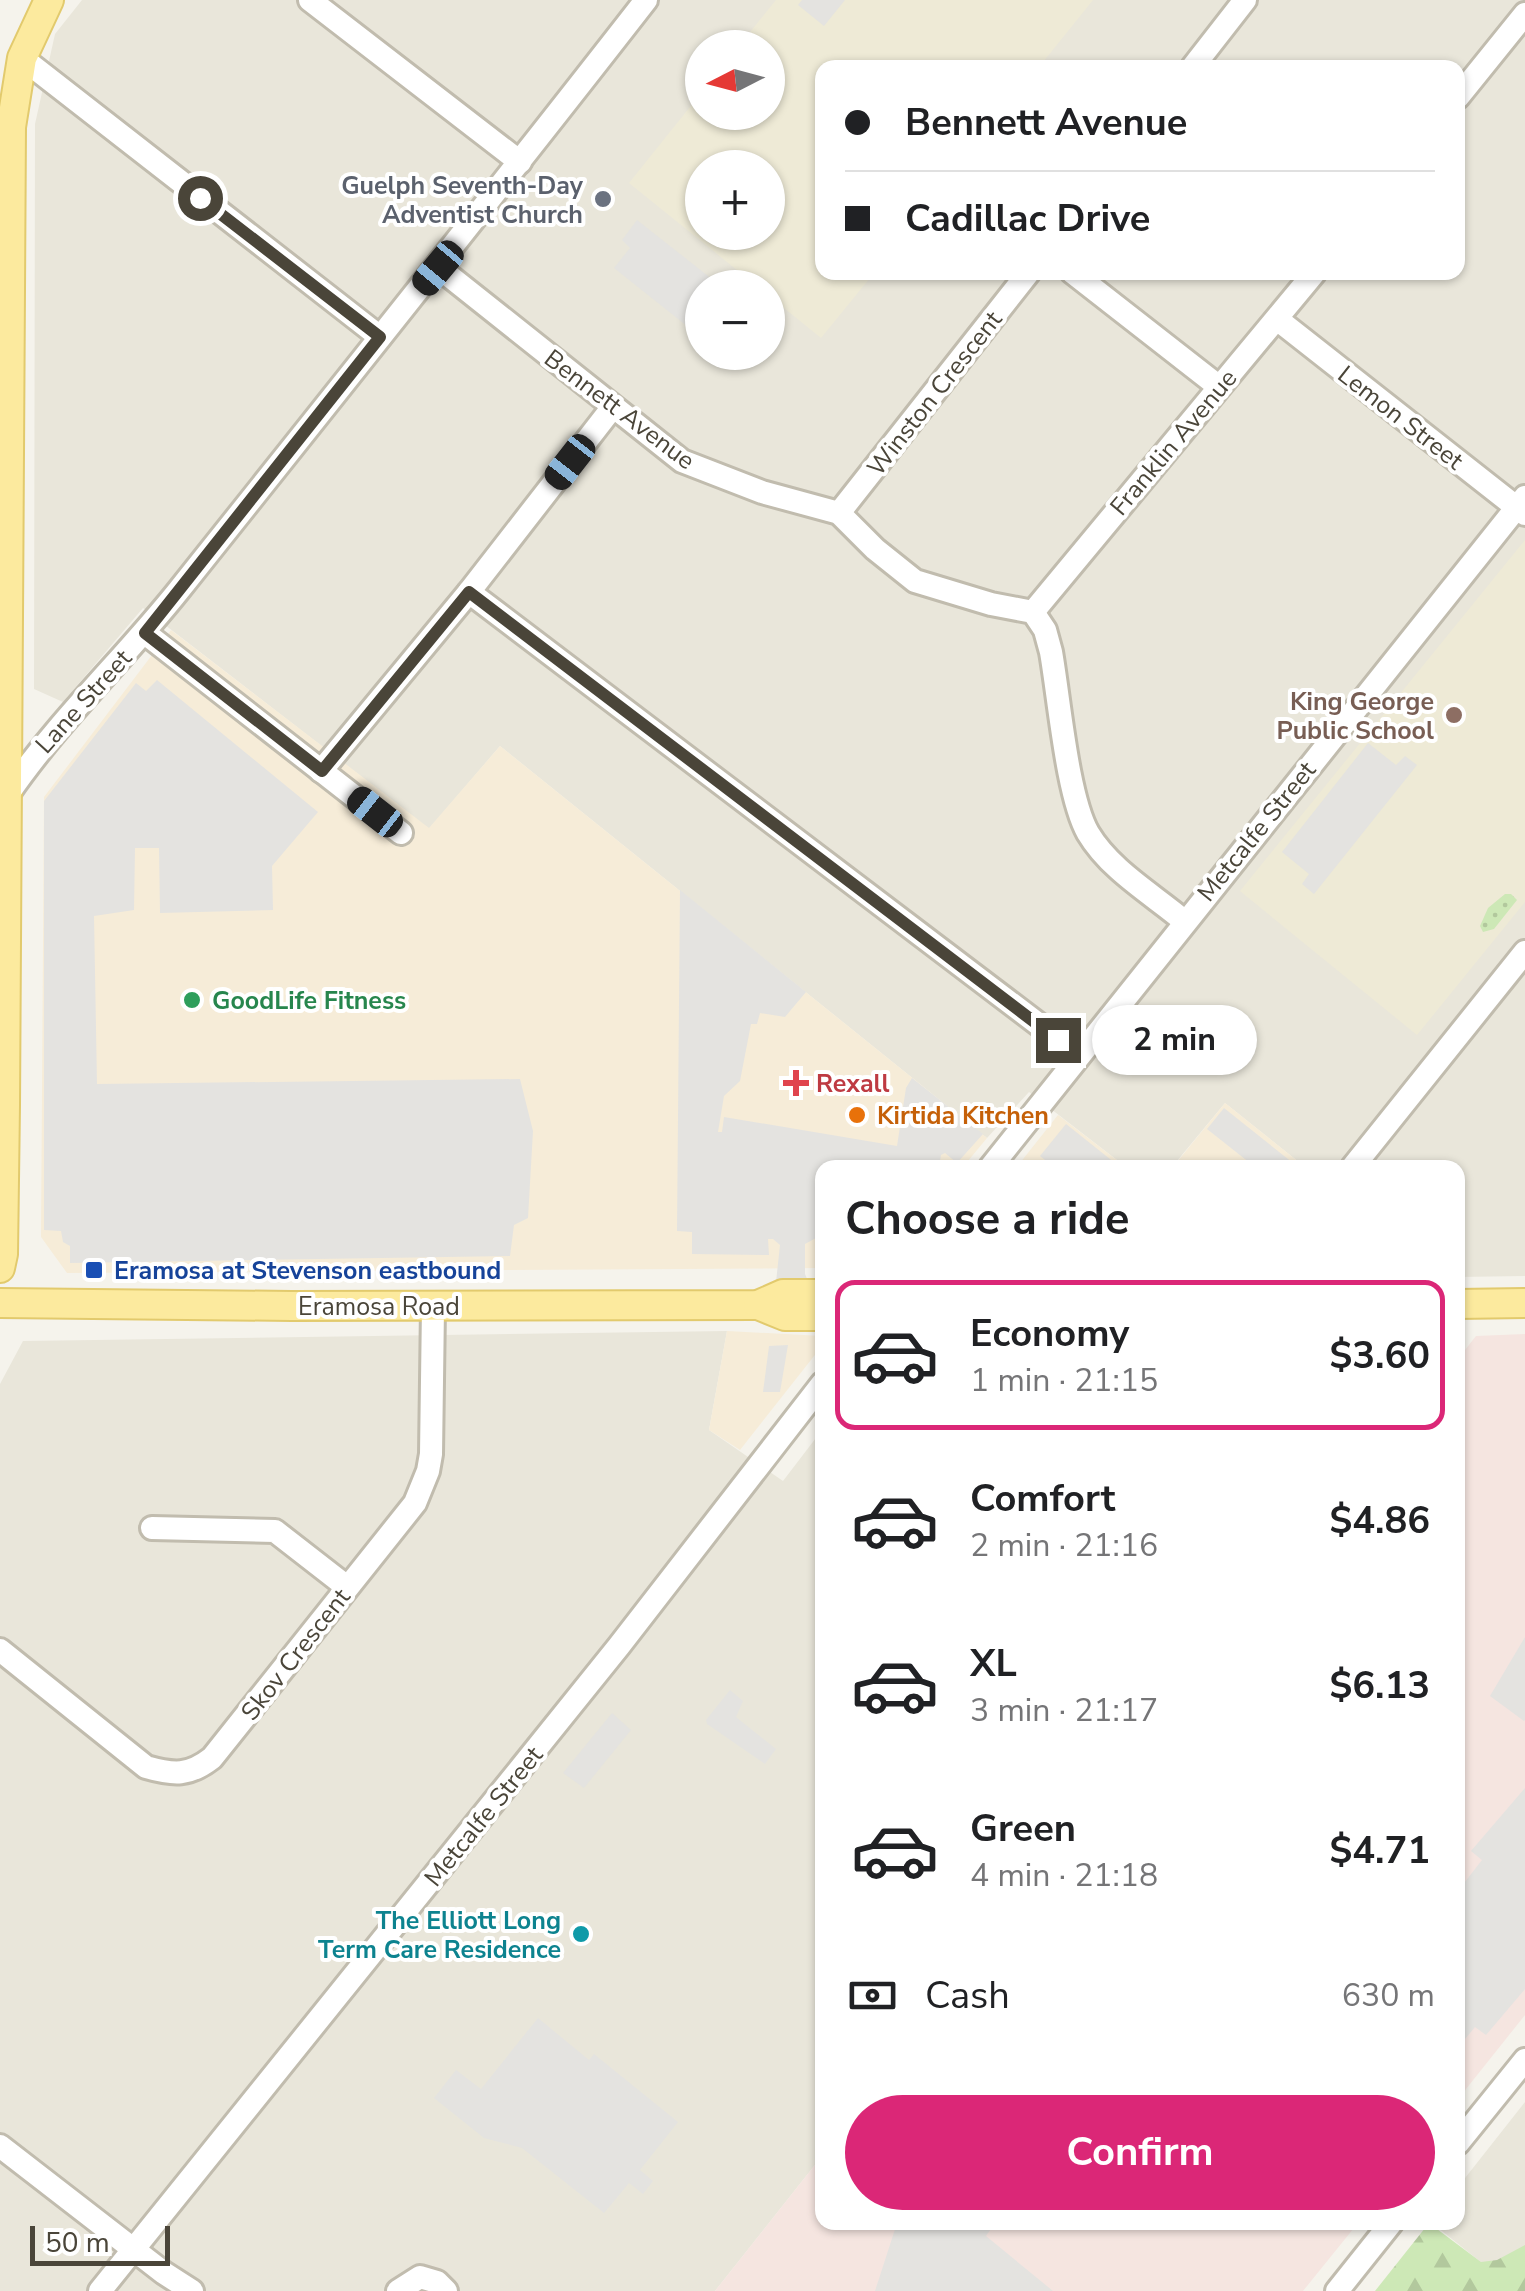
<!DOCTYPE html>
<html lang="en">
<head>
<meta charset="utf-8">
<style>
	body { margin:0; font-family:"Nunito Sans",sans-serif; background:#f2f2f2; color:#202124; height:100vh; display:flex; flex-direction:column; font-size:38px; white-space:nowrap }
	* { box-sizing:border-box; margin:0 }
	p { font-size:32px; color:#757577 }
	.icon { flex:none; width:55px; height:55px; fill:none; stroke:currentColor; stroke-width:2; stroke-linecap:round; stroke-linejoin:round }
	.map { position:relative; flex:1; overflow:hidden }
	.sheet { position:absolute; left:815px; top:1160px; width:650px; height:1070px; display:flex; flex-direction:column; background:#fff; border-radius:20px; box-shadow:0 2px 8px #0004 }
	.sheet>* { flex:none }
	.banner { position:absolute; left:815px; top:60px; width:650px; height:220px; border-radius:20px; box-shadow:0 2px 8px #0004; display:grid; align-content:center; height:220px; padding:0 30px; background:#fff }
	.needle { width:65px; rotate:264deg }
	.tools { position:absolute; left:685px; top:30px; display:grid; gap:20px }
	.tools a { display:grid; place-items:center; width:100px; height:100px; border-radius:50%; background:#fff; box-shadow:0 2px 8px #0004; font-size:50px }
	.scale { position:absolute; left:30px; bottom:25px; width:140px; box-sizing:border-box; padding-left:10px; border:5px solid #4a4539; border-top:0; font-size:28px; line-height:35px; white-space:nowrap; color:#4a4539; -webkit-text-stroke:8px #fff; paint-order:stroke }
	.end { position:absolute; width:45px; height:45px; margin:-22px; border:12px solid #4a4539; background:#fff; box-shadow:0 0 0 5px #fff }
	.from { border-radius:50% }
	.bubble { position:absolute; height:70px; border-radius:35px; background:#fff; box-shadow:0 2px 8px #0004; font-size:32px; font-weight:700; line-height:70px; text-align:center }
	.car { position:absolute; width:30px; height:60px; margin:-30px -15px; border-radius:12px; box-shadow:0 0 8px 2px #0007; background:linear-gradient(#222 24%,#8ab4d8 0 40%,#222 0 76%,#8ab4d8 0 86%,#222 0) }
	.banner b { display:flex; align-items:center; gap:35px; height:95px; font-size:38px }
	.banner b+b { border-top:2px solid #e0e0e0 }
	.banner i { width:25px; height:25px; background:#202124 }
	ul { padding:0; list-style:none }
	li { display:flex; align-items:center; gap:30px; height:150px; margin:0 20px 15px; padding:0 10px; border:5px solid transparent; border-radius:20px }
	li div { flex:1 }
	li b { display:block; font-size:38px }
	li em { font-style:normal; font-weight:700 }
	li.on { border-color:#db2777 }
	li>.icon { width:90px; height:90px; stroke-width:1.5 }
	h2 { padding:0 30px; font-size:45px; line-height:120px }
	.pay { display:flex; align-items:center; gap:25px; height:110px; padding:0 30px; font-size:38px }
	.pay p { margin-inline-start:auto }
	.cta { display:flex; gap:20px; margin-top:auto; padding:20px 30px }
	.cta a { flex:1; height:115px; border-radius:60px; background:#db2777; color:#fff; font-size:40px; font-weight:700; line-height:115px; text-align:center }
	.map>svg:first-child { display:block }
	.residential { fill:#e9e6da; fill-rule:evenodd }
	.commercial { fill:#f6ecd8 }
	.education { fill:#eeead6; fill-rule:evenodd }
	.medical { fill:#f5e5e0 }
	.forest { fill:url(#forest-firs) }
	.park { fill:url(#park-dots) }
	.parking { fill:#e4e3e0 }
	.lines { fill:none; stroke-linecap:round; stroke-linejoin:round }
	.minor-casing { stroke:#c1bcae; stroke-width:28 }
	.major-casing { stroke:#e2ca6d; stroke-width:32 }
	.minor { stroke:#fff; stroke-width:22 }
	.major { stroke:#fcea9e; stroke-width:28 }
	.route { stroke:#4a4539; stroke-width:12 }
	.worship-dot { fill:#6b7280; stroke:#fff; stroke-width:4 }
	.education-dot { fill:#8d6e63; stroke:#fff; stroke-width:4 }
	.leisure-dot { fill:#2e9e5b; stroke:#fff; stroke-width:4 }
	.health-dot { fill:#e0444e; stroke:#fff; stroke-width:4 }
	.food-dot { fill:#e8710a; stroke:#fff; stroke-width:4 }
	.transit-dot { fill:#1a4fb4; stroke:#fff; stroke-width:4 }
	.culture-dot { fill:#0f9aa8; stroke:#fff; stroke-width:4 }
	.labels { text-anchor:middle; stroke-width:8; stroke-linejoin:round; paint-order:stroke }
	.worship-label { font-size:25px; font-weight:bold; fill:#5b616d; stroke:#fff; text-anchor:end }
	.street-label { font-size:25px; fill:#4a4539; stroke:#fff }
	.education-label { font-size:25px; font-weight:bold; fill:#785e54; stroke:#fff; text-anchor:end }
	.leisure-label { font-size:25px; font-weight:bold; fill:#27864d; stroke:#fff; text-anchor:start }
	.health-label { font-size:25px; font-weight:bold; fill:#be3a42; stroke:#fff; text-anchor:start }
	.food-label { font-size:25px; font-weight:bold; fill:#c56008; stroke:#fff; text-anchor:start }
	.transit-label { font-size:25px; font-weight:bold; fill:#164399; stroke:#fff; text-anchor:start }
	.culture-label { font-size:25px; font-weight:bold; fill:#0d838f; stroke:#fff; text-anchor:end }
</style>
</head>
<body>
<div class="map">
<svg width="1525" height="2291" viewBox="0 0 1525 2291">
	<defs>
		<pattern id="forest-firs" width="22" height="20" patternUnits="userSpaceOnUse" patternTransform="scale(2.5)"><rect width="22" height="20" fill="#cde8b6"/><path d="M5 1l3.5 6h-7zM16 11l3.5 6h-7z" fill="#b2c89d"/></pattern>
		<pattern id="park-dots" width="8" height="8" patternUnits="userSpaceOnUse" patternTransform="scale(2.5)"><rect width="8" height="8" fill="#cde8b6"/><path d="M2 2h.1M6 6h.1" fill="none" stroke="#b2c89d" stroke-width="1.8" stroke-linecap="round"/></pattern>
	</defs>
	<rect width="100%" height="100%" fill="#f5f3ec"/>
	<g class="residential">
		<path d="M82 0H1525V1276L1458 1277V1168L1305 1167 1225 1103 1172 1167H1126L1029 1092 987 1138 500 746 429 829 143 608 63 702 34 689 35 124 55 34ZM702 48H768V112H702ZM822 68H1458V272H822ZM702 168H768V232H702ZM702 288H768V352H702Z"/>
		<polygon points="727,1331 709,1430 783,1481 822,1430 822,2156 715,2291 0,2291 0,1384 23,1341"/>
		<polygon points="1525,2102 1525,2285 1497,2275 1432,2223 1458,2222 1458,2187"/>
	</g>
	<g class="commercial">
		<polygon points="171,630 429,828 500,746 987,1138 963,1167 822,1168 822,1268 67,1273 41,1237 44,797"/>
		<polygon points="1225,1103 1305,1167 1172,1168"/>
		<polygon points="1058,1115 1126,1167 1016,1168"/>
		<polygon points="727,1331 822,1336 822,1346 740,1450 709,1430"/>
	</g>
	<g class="education">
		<path d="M776 0H1093L1039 67 822 68V272L874 273 821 338 768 295V288L758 287 629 183 702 92V112H768V48L738 47ZM702 168H768V232H702Z"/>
		<polygon points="1525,540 1525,902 1417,1035 1240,891"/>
	</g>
	<g class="medical">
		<polygon points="1525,1334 1525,2015 1458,2099 1458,1359 1476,1336"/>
		<polygon points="822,2156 822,2222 1358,2223 1303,2291 715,2291"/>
	</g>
	<polygon class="forest" points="1429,2223 1481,2262 1497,2260 1525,2245 1525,2291 1375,2291"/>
	<polygon class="park" points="1505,894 1511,894 1517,900 1494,929 1483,932 1480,926 1488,908"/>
	<g class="parking">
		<polygon points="802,0 845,0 824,26 798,5"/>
		<polygon points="637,220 722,287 702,288 702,338 614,268 630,248 622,240"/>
		<polygon points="157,680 318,812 272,866 273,910 160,913 159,848 135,848 134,910 94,916 97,1084 520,1079 533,1131 528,1218 514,1225 510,1256 70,1263 70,1246 63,1242 61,1231 44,1230 44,801 136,683 146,691"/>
		<polygon points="1368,743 1396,765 1405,756 1417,765 1314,894 1302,884 1309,874 1282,852"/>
		<polygon points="680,890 806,992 785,1017 760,1013 757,1024 751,1024 740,1081 724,1096 718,1132 722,1132 724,1117 897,1146 906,1088 912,1078 983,1134 957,1163 945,1153 941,1155 939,1167 822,1168 822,1255 816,1255 816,1238 805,1244 805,1274 808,1281 776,1282 780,1245 773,1239 768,1239 769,1255 692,1254 692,1232 677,1231"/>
		<polygon points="1224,1108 1298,1167 1255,1167 1207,1129"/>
		<polygon points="1066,1124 1120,1167 1054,1167 1040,1156"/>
		<polygon points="788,1345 780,1392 763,1392 769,1346"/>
		<polygon points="1525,1637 1525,1720 1524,1721 1490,1696"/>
		<polygon points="730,1690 743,1701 736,1717 776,1749 765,1764 707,1724 706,1720"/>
		<polygon points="612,1713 631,1730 584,1788 563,1773"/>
		<polygon points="1525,1788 1525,1989 1486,2035 1475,2027 1465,2039 1458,2033 1458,1891 1482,1860 1471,1851"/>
		<polygon points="538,2018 589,2060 594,2054 678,2122 640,2170 653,2181 643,2194 629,2183 604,2213 522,2148 484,2138 434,2098 456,2070 481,2089"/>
		<polygon points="897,2223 995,2223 986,2236 1053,2291 875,2291"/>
	</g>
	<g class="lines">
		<g class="minor-casing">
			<g id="minor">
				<polyline points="310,0 520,162"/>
				<polyline points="22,58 380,337"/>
				<polyline points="1192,68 1245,0"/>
				<polyline points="1458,97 1525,14"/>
				<path d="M438 267 682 461 762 492 839 513 875 549 915 581 991 604 1033 612 1045 630 1051 652C1059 697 1067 796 1088 833 1110 870 1152 894 1184 921"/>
				<polyline points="1072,272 1218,386"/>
				<polyline points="1277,319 1525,514"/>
				<polyline points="839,513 1029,272"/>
				<polyline points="469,592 1079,1055"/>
				<polyline points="1033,612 1315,272"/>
				<polyline points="145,633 401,833"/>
				<polyline points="321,771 469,592 612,408"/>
				<path d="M8 794C58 721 124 659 179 590 335 394 492 198 646 0"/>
				<polyline points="990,1168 1525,497"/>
				<polyline points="1352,1168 1525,952"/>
				<polyline points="152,1528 275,1531 347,1587"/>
				<path d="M0 1650 146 1767C174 1775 189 1776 212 1758L415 1503 428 1471 431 1454 433 1307"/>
				<polyline points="1458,2143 1525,2060"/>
				<polyline points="0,2146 164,2273 192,2291"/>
				<polyline points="100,2291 619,1646 822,1384"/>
				<polyline points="398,2291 420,2277 437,2282 446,2291"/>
				<polyline points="1337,2291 1392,2222"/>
			</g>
		</g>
		<g class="major-casing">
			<g id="major">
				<polyline points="0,1268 3,1254 5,1105 11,127 22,58 49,0"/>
				<polyline points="0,1303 292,1306 758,1305 783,1294 822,1294"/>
				<polyline points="1458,1304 1525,1303"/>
				<polyline points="758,1305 785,1316 822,1316"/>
			</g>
		</g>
		<use href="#minor" class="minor"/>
		<use href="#major" class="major"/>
	</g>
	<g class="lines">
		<polyline class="route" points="200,198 380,337 145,633 322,771 469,592 1058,1040"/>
	</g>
	<circle class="worship-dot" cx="603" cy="199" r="10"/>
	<circle class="education-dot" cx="1454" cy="715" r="10"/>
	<circle class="leisure-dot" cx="192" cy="1000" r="10"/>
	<path class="health-dot" d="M791 1068h10v10h10v10h-10v10h-10v-10h-10v-10h10z"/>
	<circle class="food-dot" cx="857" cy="1115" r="10"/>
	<rect class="transit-dot" x="84" y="1260" width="20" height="20" rx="5"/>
	<circle class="culture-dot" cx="581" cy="1934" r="10"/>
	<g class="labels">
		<g class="worship-label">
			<text x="583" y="194">Guelph Seventh-Day<tspan x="583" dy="29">Adventist Church</tspan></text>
		</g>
		<g class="street-label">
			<text transform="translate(934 393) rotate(-52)" y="9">Winston Crescent</text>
			<text transform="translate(620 409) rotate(37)" y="9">Bennett Avenue</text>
			<text transform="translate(1401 417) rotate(38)" y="9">Lemon Street</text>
			<text transform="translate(1173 442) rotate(-50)" y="9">Franklin Avenue</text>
			<text transform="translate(83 701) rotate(-48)" y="9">Lane Street</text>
			<text transform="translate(1256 831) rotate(-51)" y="9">Metcalfe Street</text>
			<text x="379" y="1315">Eramosa Road</text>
			<text transform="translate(295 1654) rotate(-52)" y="9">Skov Crescent</text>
			<text transform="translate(483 1816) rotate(-51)" y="9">Metcalfe Street</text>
		</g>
		<g class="education-label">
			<text x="1434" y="710">King George<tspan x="1434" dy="29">Public School</tspan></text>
		</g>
		<g class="leisure-label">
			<text x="212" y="1009">GoodLife Fitness</text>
		</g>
		<g class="health-label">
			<text x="816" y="1092">Rexall</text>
		</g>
		<g class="food-label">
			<text x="877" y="1124">Kirtida Kitchen</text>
		</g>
		<g class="transit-label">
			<text x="114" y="1279">Eramosa at Stevenson eastbound</text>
		</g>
		<g class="culture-label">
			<text x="561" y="1929">The Elliott Long<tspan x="561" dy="29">Term Care Residence</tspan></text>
		</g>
	</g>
</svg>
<div class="tools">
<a><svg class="needle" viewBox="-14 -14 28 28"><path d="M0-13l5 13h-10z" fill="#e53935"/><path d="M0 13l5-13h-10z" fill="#757577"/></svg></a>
<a>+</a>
<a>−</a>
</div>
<div class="scale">50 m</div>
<i class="end from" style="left:200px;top:198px"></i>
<i class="end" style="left:1058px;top:1040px"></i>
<div class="bubble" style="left:1092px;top:1005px;width:165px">2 min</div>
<i class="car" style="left:438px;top:268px;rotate:220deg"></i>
<i class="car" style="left:570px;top:462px;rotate:218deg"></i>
<i class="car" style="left:375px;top:812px;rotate:308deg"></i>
<div class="banner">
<b><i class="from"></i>Bennett Avenue</b>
<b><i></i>Cadillac Drive</b>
</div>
<section class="sheet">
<h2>Choose a ride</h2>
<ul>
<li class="on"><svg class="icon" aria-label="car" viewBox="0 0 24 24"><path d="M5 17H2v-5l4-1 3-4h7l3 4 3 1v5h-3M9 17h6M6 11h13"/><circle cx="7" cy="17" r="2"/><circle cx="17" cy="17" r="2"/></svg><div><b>Economy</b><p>1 min · 21:15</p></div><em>$3.60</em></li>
<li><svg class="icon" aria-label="car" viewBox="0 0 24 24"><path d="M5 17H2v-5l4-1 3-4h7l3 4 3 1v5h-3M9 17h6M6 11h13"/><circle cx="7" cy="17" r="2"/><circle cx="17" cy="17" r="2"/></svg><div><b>Comfort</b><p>2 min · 21:16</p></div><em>$4.86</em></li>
<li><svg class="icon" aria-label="car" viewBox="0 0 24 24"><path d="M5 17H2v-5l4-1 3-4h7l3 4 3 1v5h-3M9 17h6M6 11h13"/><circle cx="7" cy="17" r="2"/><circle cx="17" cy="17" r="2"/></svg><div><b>XL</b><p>3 min · 21:17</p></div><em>$6.13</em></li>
<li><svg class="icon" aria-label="car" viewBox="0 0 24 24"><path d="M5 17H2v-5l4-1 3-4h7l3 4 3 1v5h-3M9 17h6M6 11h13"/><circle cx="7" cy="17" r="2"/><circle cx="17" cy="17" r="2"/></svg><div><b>Green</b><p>4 min · 21:18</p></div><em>$4.71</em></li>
</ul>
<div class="pay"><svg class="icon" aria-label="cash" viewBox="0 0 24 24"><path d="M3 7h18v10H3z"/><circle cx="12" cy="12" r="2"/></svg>Cash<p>630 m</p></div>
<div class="cta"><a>Confirm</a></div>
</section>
</div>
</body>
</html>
